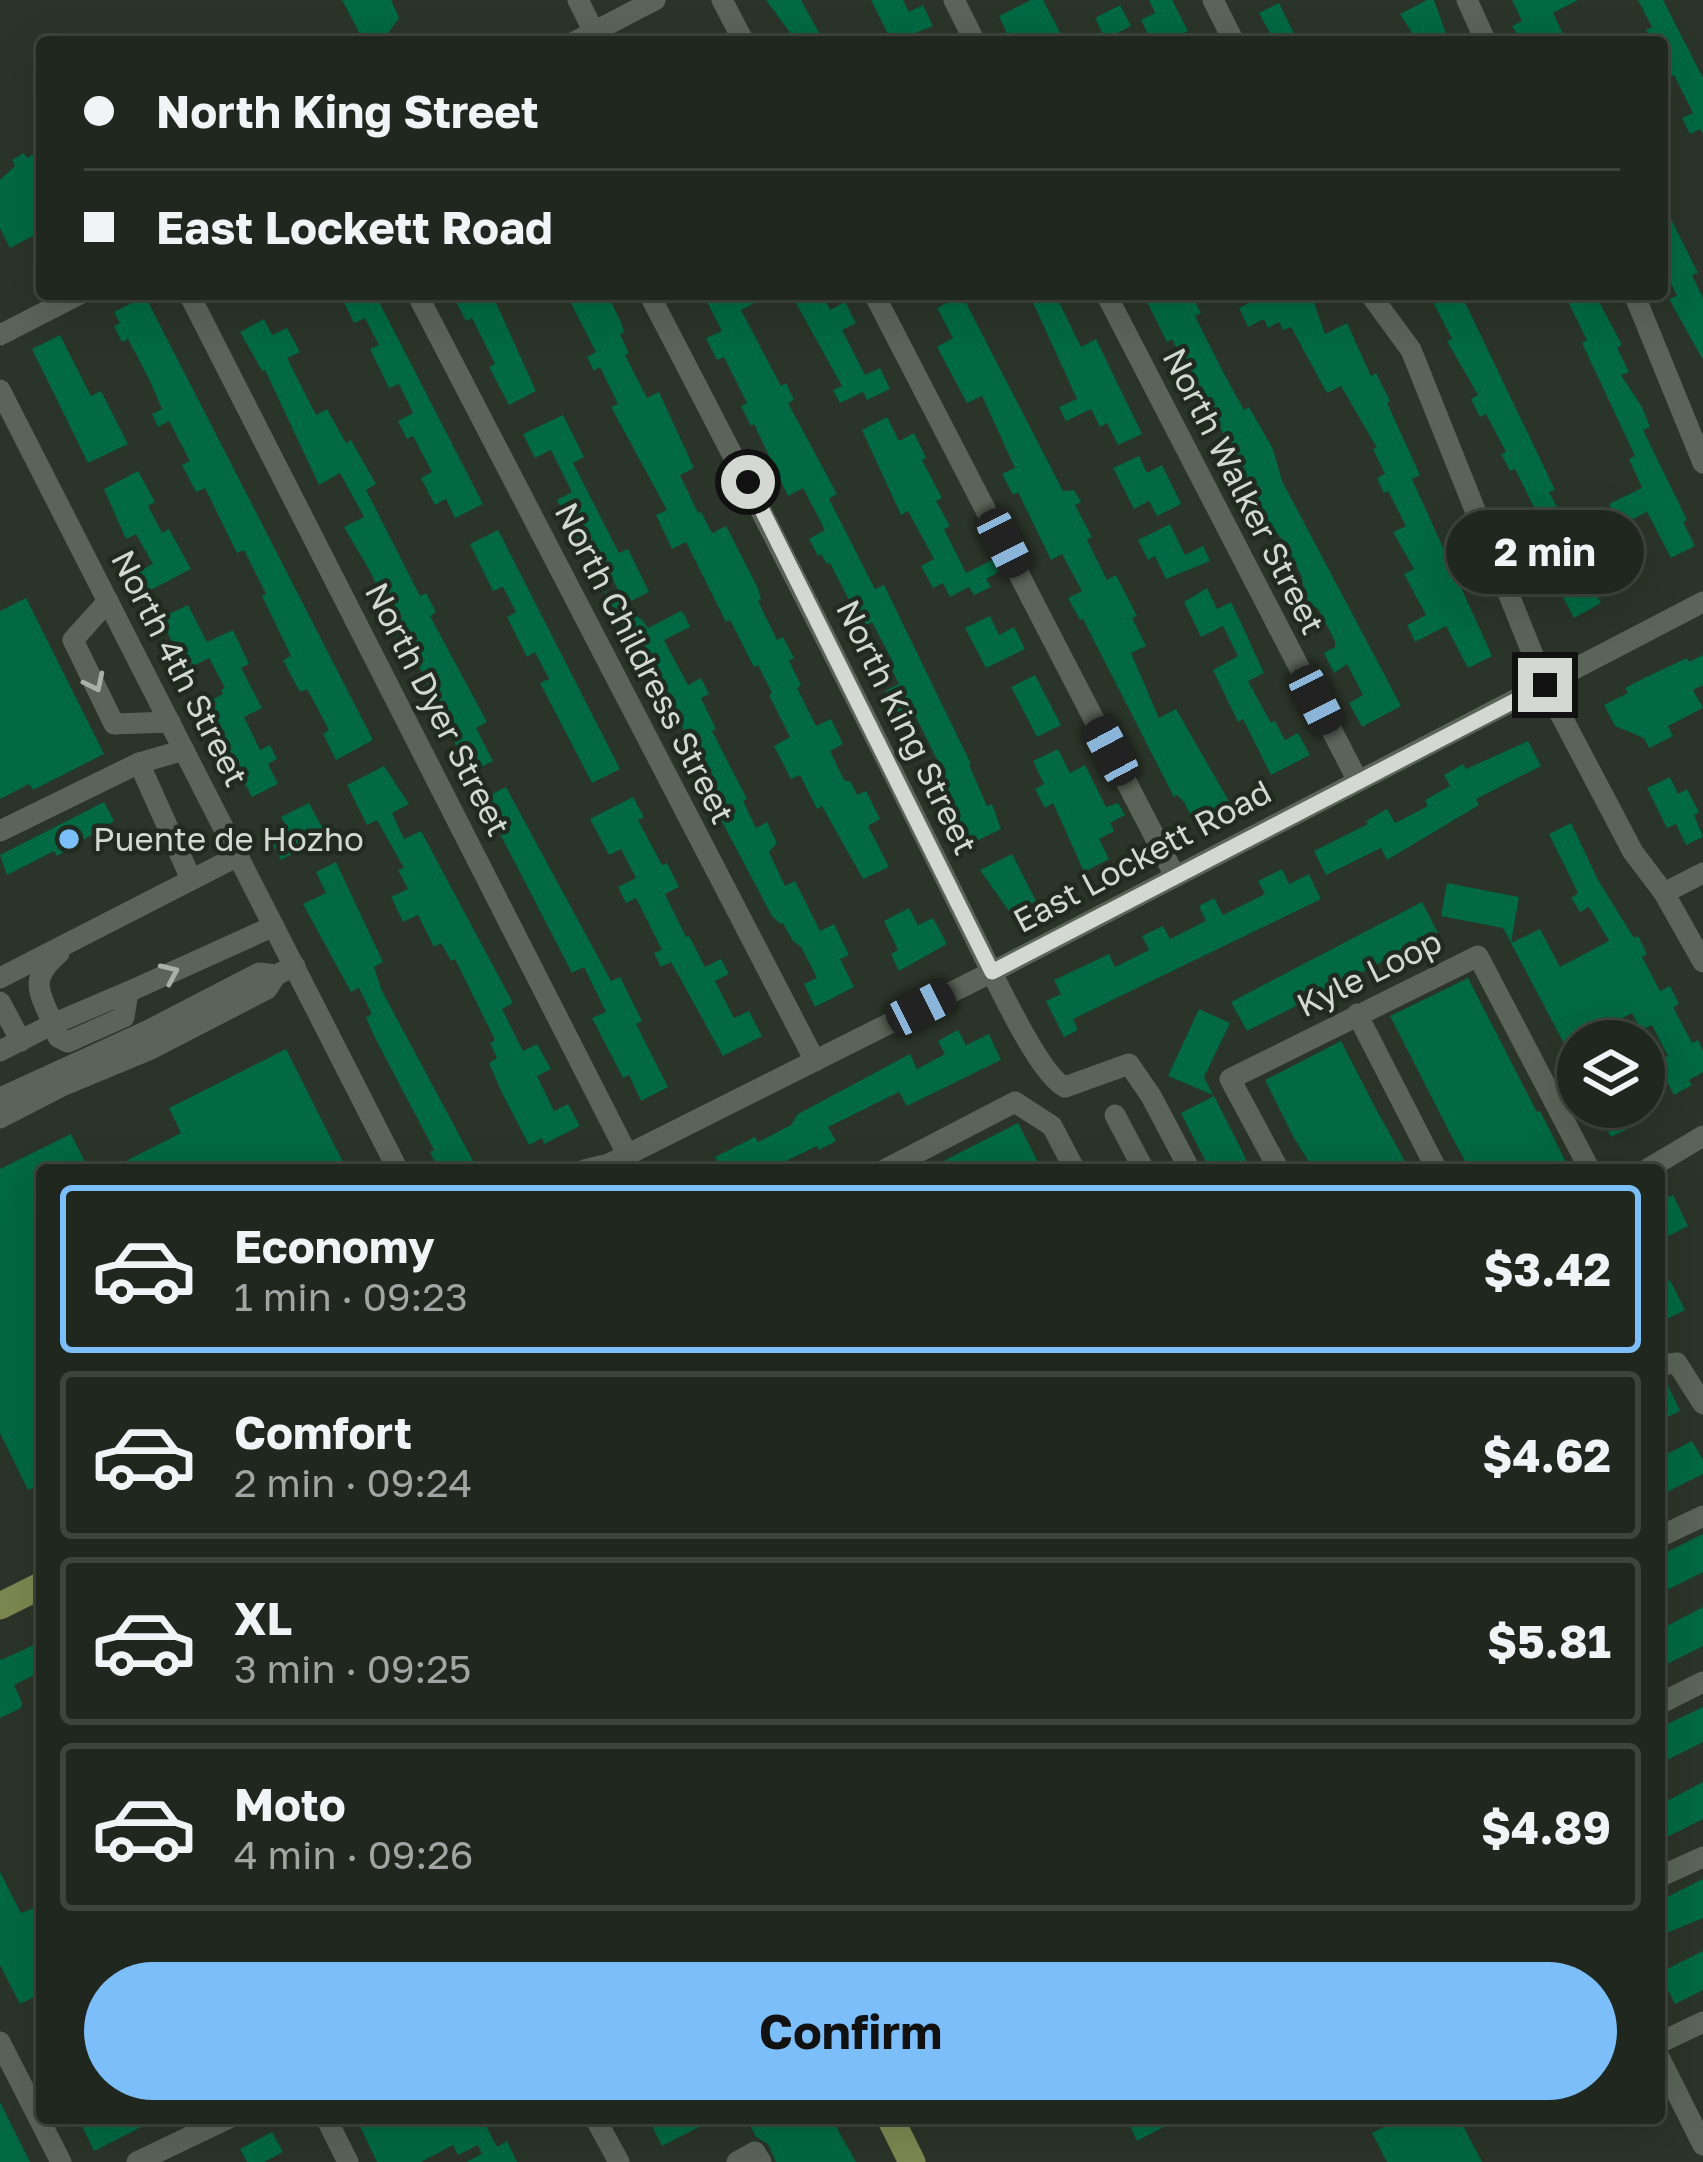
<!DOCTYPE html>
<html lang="en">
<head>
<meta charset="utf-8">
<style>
	body { margin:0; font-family:"Golos Text",sans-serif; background:#282f27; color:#f1f3f6; height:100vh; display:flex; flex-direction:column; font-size:45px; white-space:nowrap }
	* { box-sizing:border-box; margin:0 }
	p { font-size:39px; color:#a2a5a4 }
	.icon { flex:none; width:66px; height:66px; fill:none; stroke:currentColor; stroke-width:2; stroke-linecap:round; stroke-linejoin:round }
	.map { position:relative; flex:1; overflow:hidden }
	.side { position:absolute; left:36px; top:1164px; width:1629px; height:960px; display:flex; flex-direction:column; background:#20271e; border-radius:12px; box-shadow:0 12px 48px #0002,0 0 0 3px #3d443c }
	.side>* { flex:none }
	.banner { position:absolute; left:36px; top:36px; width:1632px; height:264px; border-radius:12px; box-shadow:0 12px 48px #0002,0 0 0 3px #3d443c; display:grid; align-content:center; height:264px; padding:0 48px; background:#20271e }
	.tools { position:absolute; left:1557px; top:1020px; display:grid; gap:24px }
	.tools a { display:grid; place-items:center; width:108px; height:108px; border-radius:50%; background:#20271e; box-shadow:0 12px 48px #0002,0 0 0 3px #3d443c; font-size:60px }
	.end { position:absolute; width:54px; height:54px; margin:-27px; border:15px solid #d3d9d2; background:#111; box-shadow:0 0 0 6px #111 }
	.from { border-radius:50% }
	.bubble { position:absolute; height:84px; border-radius:42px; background:#20271e; box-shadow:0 12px 48px #0002,0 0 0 3px #3d443c; font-size:39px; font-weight:700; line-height:84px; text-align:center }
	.car { position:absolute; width:36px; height:72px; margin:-36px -18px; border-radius:15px; box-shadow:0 0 9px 3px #0007; background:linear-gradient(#222 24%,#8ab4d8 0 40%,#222 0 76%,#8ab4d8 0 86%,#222 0) }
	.banner b { display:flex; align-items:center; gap:42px; height:114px; font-size:45px }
	.banner b+b { border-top:3px solid #3d443c }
	.banner i { width:30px; height:30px; background:#f1f3f6 }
	ul { padding:21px 0 0; list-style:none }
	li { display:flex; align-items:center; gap:36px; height:168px; margin:0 24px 18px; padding:0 24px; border:6px solid #3d443c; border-radius:12px }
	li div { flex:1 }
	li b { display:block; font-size:45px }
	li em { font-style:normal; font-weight:700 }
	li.on { border-color:#7cbef9 }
	li>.icon { width:108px; height:108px; stroke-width:1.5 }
	.cta { display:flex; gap:24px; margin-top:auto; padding:24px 48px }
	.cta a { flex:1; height:138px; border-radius:72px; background:#7cbef9; color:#111; font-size:48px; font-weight:700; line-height:138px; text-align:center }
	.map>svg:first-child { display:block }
	.building { fill:#016943 }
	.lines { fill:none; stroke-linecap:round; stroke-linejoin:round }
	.minor { stroke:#5b6458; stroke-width:21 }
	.major { stroke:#7d8851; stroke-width:27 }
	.oneway { stroke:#a9b0a7 }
	.route { stroke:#d3d9d2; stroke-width:15 }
	.poi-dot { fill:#7cbef9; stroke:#212a1f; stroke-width:4.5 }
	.labels { text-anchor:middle; stroke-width:9; stroke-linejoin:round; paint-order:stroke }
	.street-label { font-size:33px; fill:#d3d9d2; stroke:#212a1f }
	.poi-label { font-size:33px; fill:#d3d9d2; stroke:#212a1f; text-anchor:start }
</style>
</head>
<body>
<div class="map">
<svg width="1703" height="2162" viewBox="0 0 1703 2162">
	<rect width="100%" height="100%" fill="#2b3428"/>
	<g class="building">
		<polygon points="342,0 391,0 399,18 388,33 362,38"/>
		<polygon points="766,0 801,0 824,42 797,42"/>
		<polygon points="871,0 903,0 909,12 923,5 933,26 892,42"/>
		<polygon points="1031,0 1043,0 1065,42 1015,42 1010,32 1007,34 999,16"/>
		<polygon points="1149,0 1172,0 1188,31 1165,42 1152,42 1141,20 1155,13"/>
		<polygon points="1427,0 1434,0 1449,42 1418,42 1400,14"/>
		<polygon points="1512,0 1578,0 1553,13 1567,42 1522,42 1512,26 1522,21"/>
		<polygon points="1638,0 1663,0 1703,78 1703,134 1700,129 1690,134 1682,118 1693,113 1674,75 1662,81 1662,42 1652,42 1646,30 1652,27"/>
		<polygon points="1279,3 1298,42 1275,42 1259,13"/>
		<polygon points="1120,5 1131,26 1106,39 1095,18"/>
		<polygon points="42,150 42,196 37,198 42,208 42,231 10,248 0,228 0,180 15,166 12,160 24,153 27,158"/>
		<polygon points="1662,201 1698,273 1692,275 1703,298 1703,360 1669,299 1677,296 1662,263"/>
		<polygon points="340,294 375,294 483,504 455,518 446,499 435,505 421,478 432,472 413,436 407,439 398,421 413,413 399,384 389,388 370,349 379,345 365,318 354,323"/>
		<polygon points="452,294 492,294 536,391 509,405 489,367 495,364 472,318 466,321"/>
		<polygon points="566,294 607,294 621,322 624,333 620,334 629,353 625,355 647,398 659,392 694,468 680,475 698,513 701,512 712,533 726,526 758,588 761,600 758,601 777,640 783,637 794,658 789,661 801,685 797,688 816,726 831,719 843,744 830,751 844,780 851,782 857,795 866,791 880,819 868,826 889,867 863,879 822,806 817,809 800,775 791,779 774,746 790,737 769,695 772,693 758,665 754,667 730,620 726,622 686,542 672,549 656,515 667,510 611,407 618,404 600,367 594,371 587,357 596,352"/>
		<polygon points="703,294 772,294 741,310 781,386 786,383 794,400 788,403 837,494 829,499 875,589 884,585 971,764 969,765 987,806 992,804 1001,829 968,845 926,762 944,774 912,709 898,717 885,691 899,684 890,666 894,664 872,622 857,629 844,606 850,602 830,563 827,564 821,554 818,556 809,539 825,530 803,488 788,496 754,424 751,426 741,406 747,403 724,357 717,360 706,338 722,331"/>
		<polygon points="791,294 823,294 830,310 845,302 856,323 842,330 865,375 880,368 890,389 867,400 863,392 840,403 833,390 842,386"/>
		<polygon points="1029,294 1055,294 1081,347 1096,339 1142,434 1118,445 1107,423 1100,427 1091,409 1066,421 1059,407 1077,399"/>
		<polygon points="1143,294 1191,294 1201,313 1195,316 1222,370 1244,410 1249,407 1273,449 1282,481 1401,706 1362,727 1349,703 1363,695 1347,664 1334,673 1324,653 1335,647 1335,641 1317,607 1302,613 1292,592 1303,586 1302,577 1285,543 1241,489 1231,470 1240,465 1217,422 1210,425 1187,381 1192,378 1172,339 1167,342"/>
		<polygon points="1268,294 1311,294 1325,334 1347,323 1371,376 1376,373 1390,401 1387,403 1420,475 1412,479 1492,656 1468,668 1446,626 1415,642 1407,625 1426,615 1404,574 1414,569 1393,532 1406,526 1388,491 1384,493 1377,478 1385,474 1373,449 1377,448 1341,386 1327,393 1291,327 1283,330 1279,322 1268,328 1264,319 1248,327 1239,308"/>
		<polygon points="1429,294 1461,294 1555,490 1549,492 1602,590 1596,594 1601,603 1574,618 1548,569 1556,565 1526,511 1534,507 1515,469 1510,471 1501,454 1506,452 1486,414 1480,417 1471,399 1478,395 1447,341 1452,339"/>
		<polygon points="1564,294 1595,294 1622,345 1617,348 1629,372 1621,375 1642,407 1650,427 1643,430 1687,520 1683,522 1695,546 1671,558 1647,512 1619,526 1609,504 1642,488 1629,459 1635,456 1582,343 1587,340"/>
		<polygon points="962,295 1063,491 1074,490 1081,502 1075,505 1092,537 1087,540 1107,580 1116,575 1137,616 1132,618 1146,646 1131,653 1159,718 1176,709 1230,803 1194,822 1184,802 1177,795 1174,797 1083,619 1080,620 1068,598 1082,591 1062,554 1051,560 1018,492 1013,495 1002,474 1015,468 982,396 967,403 937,347 953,338 937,308"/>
		<polygon points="145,296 373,740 336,760 323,734 329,730 307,689 300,692 283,660 291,656 262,596 266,594 244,550 237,553 205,488 196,492 182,465 190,461 169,421 158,427 152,414 162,409 150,381 128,339 122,342 114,326 120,323 114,312"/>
		<polygon points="264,319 272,335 287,328 300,352 287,358 316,415 327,409 346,443 351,440 376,484 366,490 420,596 426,593 436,612 430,616 487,722 476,728 493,761 469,773 405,637 400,639 371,573 344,527 364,517 340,473 319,485 265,370 262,371 240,332"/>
		<polygon points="60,335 91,396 101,391 128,444 88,463 32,349"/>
		<polygon points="563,415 584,457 573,463 619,553 628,549 649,592 625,604 593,540 581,546 557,500 572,492 551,450 535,458 523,434"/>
		<polygon points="887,417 899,441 914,433 926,458 922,460 942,498 936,501 950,526 944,529 966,573 994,559 1001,571 986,579 991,587 974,595 969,587 950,597 943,583 933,588 921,566 934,559 908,511 901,515 862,430"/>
		<polygon points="1139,456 1147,473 1162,465 1181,504 1157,516 1149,501 1134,509 1113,468"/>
		<polygon points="138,471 155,502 148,506 162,533 169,529 191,569 145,593 135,573 153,564 136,534 126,539 104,489"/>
		<polygon points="1170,524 1185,555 1203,546 1210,561 1166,579 1155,556 1148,560 1138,540"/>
		<polygon points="498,530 620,769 592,783 540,683 549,679 535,652 527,657 507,617 516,612 503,587 493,591 470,544"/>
		<polygon points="1207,588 1217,609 1231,602 1242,625 1264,673 1248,681 1271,723 1275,721 1285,740 1298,733 1310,755 1271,775 1243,719 1238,722 1213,670 1238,656 1223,626 1201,637 1184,602"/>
		<polygon points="604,590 643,621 648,628 681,611 684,614 690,627 664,640 688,685 701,678 709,694 701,698 716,729 712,731 747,799 743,801 756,828 767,822 777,843 769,852 785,886 795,881 820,931 834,924 849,955 840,959 854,987 815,1007 804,984 817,978 801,947 793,941 783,923 780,924 772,916 703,786 695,766 700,763 681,724 678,725 673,714 669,716"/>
		<polygon points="26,598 104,754 33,790 29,784 0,799 0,611"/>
		<polygon points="188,605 207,642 233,630 249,664 241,668 262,708 244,717 260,750 270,745 277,759 268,764 278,784 252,797 202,705 223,694 221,690 225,688 209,658 185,670 161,618"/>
		<polygon points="990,616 999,635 1014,627 1025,649 986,668 965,628"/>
		<polygon points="1703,655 1703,685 1693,690 1703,708 1668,726 1673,736 1649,748 1644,738 1615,726 1604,705 1628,693 1625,688 1642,679 1687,658 1689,662"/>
		<polygon points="1035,675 1061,725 1037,737 1011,687"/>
		<polygon points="1528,741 1541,766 1476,799 1479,805 1387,860 1381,848 1326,875 1314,851 1368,824 1366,821 1387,809 1395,823 1428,806 1425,800 1450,786 1444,775 1463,764 1466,769"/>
		<polygon points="1058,749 1070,773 1085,765 1106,807 1118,803 1125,815 1110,823 1114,831 1099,839 1109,859 1084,872 1053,803 1045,808 1035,789 1044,784 1033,761"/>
		<polygon points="384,766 409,804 392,813 404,839 421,831 513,1003 502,1009 523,1051 537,1044 551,1069 537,1076 554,1111 568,1104 580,1126 544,1144 542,1138 529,1145 502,1093 489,1063 497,1058 490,1043 495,1040 455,959 451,961 441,943 434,947 418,915 403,922 391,897 408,889 398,870 404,868 377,820 367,825 347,785"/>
		<polygon points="1670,777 1678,794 1687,789 1699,812 1694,815 1703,837 1686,845 1676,824 1667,828 1647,788"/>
		<polygon points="506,787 611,981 620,977 642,1021 636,1024 668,1087 641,1101 629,1075 623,1078 592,1018 606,1012 584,967 572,973 482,799"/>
		<polygon points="633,797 644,817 638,820 662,865 667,863 679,887 665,894 686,937 689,936 705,967 721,959 729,974 715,981 734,1018 749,1011 762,1036 723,1056 671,962 661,967 654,953 662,950 636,898 626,903 618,887 636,878 621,849 609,855 590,819"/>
		<polygon points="104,802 114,821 57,856 54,851 7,875 0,855"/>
		<polygon points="309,803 326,835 281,860 270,840 288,830 281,817"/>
		<polygon points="1571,823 1598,880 1634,938 1638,936 1647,954 1642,957 1660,991 1670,986 1679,1004 1673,1007 1692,1043 1698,1040 1703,1051 1703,1072 1689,1080 1692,1085 1674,1095 1666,1080 1657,1085 1648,1067 1668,1056 1652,1025 1641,1030 1632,1013 1595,1032 1599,1041 1578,1041 1578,1070 1503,928 1441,916 1447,883 1519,897 1511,943 1540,929 1560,967 1609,941 1589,907 1580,912 1571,898 1578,893 1549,834"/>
		<polygon points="1012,854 1036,901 1011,914 980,870"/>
		<polygon points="336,862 383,962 374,967 382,991 478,1170 439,1170 430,1152 434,1150 373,1034 366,1017 372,1014 359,988 351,992 303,904 326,893 316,872"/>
		<polygon points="1282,869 1289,884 1309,874 1321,899 1073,1019 1078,1030 1064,1037 1046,1001 1061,994 1054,980 1109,954 1115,967 1149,950 1142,936 1163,926 1170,939 1206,921 1199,906 1214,898 1223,915 1265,894 1258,881"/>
		<polygon points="1422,902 1438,933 1247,1031 1231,1002"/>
		<polygon points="909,908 918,925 933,918 947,944 899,971 891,954 898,950 884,921"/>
		<polygon points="1468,978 1537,1112 1540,1111 1570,1170 1470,1170 1454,1141 1390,1016"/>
		<polygon points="1199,1009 1230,1023 1204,1077 1213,1095 1168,1076"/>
		<polygon points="958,1030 966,1045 989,1034 1001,1060 907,1106 899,1092 828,1127 836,1141 819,1150 817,1146 767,1170 722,1170 715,1157 755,1137 758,1142 791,1125 798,1114 910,1054 917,1069 945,1054 938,1041"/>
		<polygon points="1341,1041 1376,1109 1410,1170 1314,1170 1294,1138 1265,1080"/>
		<polygon points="286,1049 347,1170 108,1170 181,1133 169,1108"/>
		<polygon points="1214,1096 1244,1155 1250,1170 1210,1170 1181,1113"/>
		<polygon points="1596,1107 1633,1107 1642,1122 1611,1137"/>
		<polygon points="1018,1123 1042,1170 926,1170"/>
		<polygon points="71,1134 89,1170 42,1170 42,1483 28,1490 0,1433 0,1169"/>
		<polygon points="1673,1195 1688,1226 1659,1241 1659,1202"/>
		<polygon points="1670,1280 1685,1310 1659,1323 1659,1286"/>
		<polygon points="1665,1379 1680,1411 1659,1421 1659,1380"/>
		<polygon points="1692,1441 1703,1460 1703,1474 1659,1496 1659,1458"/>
		<polygon points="1703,1534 1703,1572 1659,1594 1659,1556"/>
		<polygon points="1703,1607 1703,1646 1659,1668 1659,1630"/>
		<polygon points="38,1643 42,1671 14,1685 22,1702 21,1708 0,1718 0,1658 1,1660"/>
		<polygon points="1703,1707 1703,1742 1659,1764 1659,1728"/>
		<polygon points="1703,1782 1703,1819 1659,1841 1659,1805"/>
		<polygon points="0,1872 21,1913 42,1905 42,1993 20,2004 0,1965"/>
		<polygon points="1703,1879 1703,1918 1659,1936 1659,1901"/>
		<polygon points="1703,1951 1703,1990 1675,2004 1659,1973"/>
		<polygon points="0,2102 30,2162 0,2162"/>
		<polygon points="78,2118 159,2118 94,2151"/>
		<polygon points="356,2118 482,2118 497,2147 507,2141 517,2162 466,2162 482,2154 478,2145 458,2155 453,2145 421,2162 377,2162"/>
		<polygon points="648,2118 717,2118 662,2146"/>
		<polygon points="746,2118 831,2118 856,2162 776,2162 768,2144 756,2137"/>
		<polygon points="1126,2118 1181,2118 1137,2141"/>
		<polygon points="1402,2118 1459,2118 1482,2162 1387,2162 1372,2133"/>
		<polygon points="272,2132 283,2152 264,2162 247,2162 240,2149"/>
	</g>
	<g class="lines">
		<g class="minor">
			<polyline points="578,0 594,32"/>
			<polyline points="722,0 744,42"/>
			<polyline points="954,0 975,42"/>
			<polyline points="1213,0 1234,42"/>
			<polyline points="1467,0 1486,42"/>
			<polyline points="574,42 655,0"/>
			<polyline points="189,294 627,1154"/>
			<polyline points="417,294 815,1061"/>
			<path d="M649 294C761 508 869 723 976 940 991 970 1039 1076 1065 1087L1129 1064 1151 1096 1190 1170"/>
			<polyline points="874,294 1175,876"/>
			<polyline points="1106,294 1358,781"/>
			<polyline points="1370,294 1411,350 1545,685 1633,852 1664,893 1703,962"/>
			<polyline points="1634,294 1703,463"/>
			<polyline points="0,335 80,294"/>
			<polyline points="0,390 398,1170"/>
			<polyline points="108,601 73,640 114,724 170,722"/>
			<polyline points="139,763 191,879"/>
			<polyline points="0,831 139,763 184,750"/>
			<polyline points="1664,893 1703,873"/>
			<path d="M59 953C28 980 39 991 53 1024L128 992"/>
			<polyline points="0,978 238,856"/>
			<polyline points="0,1002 21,1041"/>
			<polyline points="1357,1014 1437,1170"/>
			<polyline points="0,1051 53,1024 58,1037 68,1042 124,1017 128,992 274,926"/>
			<polyline points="0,1098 149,1030 259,973 276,975 295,966"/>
			<polyline points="1115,1115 1144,1170"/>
			<polyline points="0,1118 64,1085 151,1049 267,989 276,975"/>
			<polyline points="584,1170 609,1164 992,972 1703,602"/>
			<polyline points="884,1170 1015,1102 1052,1126 1075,1170"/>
			<polyline points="1279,1170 1230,1079 1478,956 1590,1170"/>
			<polyline points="1646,1170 1703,1136"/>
			<polyline points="1659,1365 1677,1363 1703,1404"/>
			<polyline points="1659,1537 1703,1516"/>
			<polyline points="1659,1704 1703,1682"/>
			<polyline points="1659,1877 1703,1857"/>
			<polyline points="0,2042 61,2162"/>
			<polyline points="1659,2043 1703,2022"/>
			<polyline points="1659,2057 1703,2145"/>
			<polyline points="326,2118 348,2162"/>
			<polyline points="595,2118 619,2162"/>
			<polyline points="137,2162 229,2118"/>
			<polyline points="737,2162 755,2152 761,2162"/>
		</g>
		<g class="major">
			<polyline points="0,1606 42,1585"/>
			<polyline points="890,2118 912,2162"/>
		</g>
	</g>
	<defs><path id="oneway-chevron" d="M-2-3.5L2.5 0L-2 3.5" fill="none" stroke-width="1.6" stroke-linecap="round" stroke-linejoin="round" transform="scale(3)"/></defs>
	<g class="oneway">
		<use href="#oneway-chevron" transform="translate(95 683) rotate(64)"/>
		<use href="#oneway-chevron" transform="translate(170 973) rotate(-24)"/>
	</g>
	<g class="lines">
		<polyline class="route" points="748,482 992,972 1545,685"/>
	</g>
	<circle class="poi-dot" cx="69" cy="839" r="12"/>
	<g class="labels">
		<g class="street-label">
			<text transform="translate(1244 491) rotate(63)" y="12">North Walker Street</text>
			<text transform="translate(645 663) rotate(63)" y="12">North Childress Street</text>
			<text transform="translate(180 668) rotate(63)" y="12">North 4th Street</text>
			<text transform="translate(438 709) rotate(63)" y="12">North Dyer Street</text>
			<text transform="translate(907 727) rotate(64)" y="12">North King Street</text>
			<text transform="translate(1142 856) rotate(-28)" y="12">East Lockett Road</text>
			<text transform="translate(1369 973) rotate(-26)" y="12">Kyle Loop</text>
		</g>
		<g class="poi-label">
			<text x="93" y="851">Puente de Hozho</text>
		</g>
	</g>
</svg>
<div class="tools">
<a><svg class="icon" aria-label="layers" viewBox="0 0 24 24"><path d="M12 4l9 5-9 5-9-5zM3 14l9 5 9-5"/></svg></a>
</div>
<i class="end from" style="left:748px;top:482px"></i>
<i class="end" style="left:1545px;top:685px"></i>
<div class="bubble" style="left:1446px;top:510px;width:198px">2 min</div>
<i class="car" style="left:1004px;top:543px;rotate:153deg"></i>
<i class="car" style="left:1316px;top:700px;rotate:153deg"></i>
<i class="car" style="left:1111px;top:751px;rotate:332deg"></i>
<i class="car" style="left:921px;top:1008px;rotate:63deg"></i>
<div class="banner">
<b><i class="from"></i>North King Street</b>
<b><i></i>East Lockett Road</b>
</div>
<section class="side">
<ul>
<li class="on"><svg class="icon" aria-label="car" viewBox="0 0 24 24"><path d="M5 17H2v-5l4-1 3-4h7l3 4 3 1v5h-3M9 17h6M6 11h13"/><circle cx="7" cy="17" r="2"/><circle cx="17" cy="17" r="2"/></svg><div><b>Economy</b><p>1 min · 09:23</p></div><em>$3.42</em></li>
<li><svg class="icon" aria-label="car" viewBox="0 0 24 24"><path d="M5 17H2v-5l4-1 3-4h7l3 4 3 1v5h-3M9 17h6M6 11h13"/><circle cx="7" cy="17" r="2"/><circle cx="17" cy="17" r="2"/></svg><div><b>Comfort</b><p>2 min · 09:24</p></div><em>$4.62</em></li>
<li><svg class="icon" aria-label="car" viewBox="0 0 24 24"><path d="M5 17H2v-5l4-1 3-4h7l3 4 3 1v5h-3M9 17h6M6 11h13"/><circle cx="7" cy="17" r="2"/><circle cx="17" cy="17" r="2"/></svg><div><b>XL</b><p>3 min · 09:25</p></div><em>$5.81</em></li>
<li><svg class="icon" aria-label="car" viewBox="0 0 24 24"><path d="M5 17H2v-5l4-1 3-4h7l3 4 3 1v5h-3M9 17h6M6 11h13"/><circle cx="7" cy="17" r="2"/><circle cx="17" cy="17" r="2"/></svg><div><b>Moto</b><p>4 min · 09:26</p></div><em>$4.89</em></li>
</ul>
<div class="cta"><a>Confirm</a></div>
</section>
</div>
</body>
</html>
